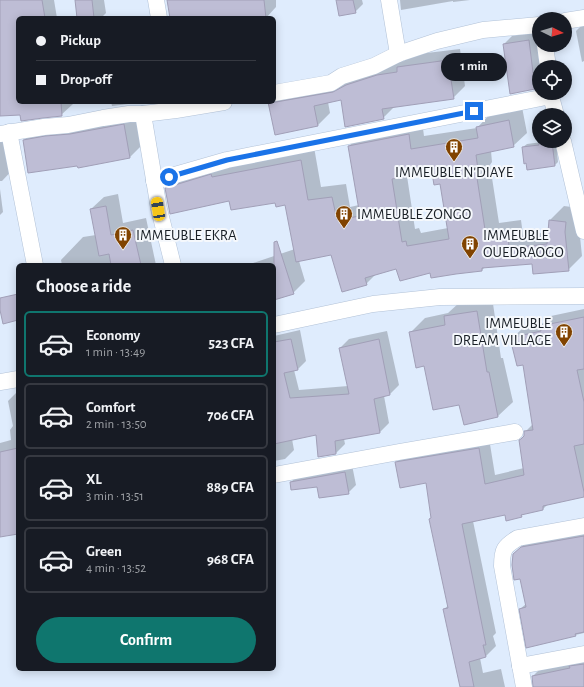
<!DOCTYPE html>
<html lang="en">
<head>
<meta charset="utf-8">
<style>
	body { margin:0; font-family:"Alegreya Sans",sans-serif; background:#20242c; color:#f1f3f6; height:100vh; display:flex; flex-direction:column; font-size:15px; white-space:nowrap }
	* { box-sizing:border-box; margin:0 }
	p { font-size:13px; color:#9ea1a6 }
	.icon { flex:none; width:22px; height:22px; fill:none; stroke:currentColor; stroke-width:2; stroke-linecap:round; stroke-linejoin:round }
	.map { position:relative; flex:1; overflow:hidden }
	.panel { position:absolute; left:16px; top:263px; width:260px; height:408px; display:flex; flex-direction:column; background:#171b24; border-radius:6px; box-shadow:0 2px 10px #0003 }
	.panel>* { flex:none }
	.top-card { position:absolute; left:16px; top:16px; width:260px; height:88px; border-radius:6px; box-shadow:0 2px 10px #0003; display:grid; align-content:center; height:88px; padding:0 20px; background:#171b24 }
	.needle { width:26px; rotate:95deg }
	.fabs { position:absolute; left:532px; top:12px; display:grid; gap:8px }
	.fabs a { display:grid; place-items:center; width:40px; height:40px; border-radius:50%; background:#171b24; box-shadow:0 2px 10px #0003; font-size:20px }
	.end { position:absolute; width:18px; height:18px; margin:-9px; border:5px solid #1a73e8; background:#fff; box-shadow:0 0 0 2px #fff }
	.from { border-radius:50% }
	.bubble { position:absolute; height:28px; border-radius:14px; background:#171b24; box-shadow:0 2px 10px #0003; font-size:13px; font-weight:700; line-height:28px; text-align:center }
	.car { position:absolute; width:12px; height:24px; margin:-12px -6px; border-radius:5px; box-shadow:0 0 3px 1px #0007; background:linear-gradient(#f5c518 24%,#345 0 40%,#f5c518 0 76%,#345 0 86%,#f5c518 0) }
	.top-card b { display:flex; align-items:center; gap:14px; height:38px; font-size:15px }
	.top-card b+b { border-top:1px solid #363941 }
	.top-card i { width:10px; height:10px; background:#f1f3f6 }
	ul { padding:0; list-style:none }
	li { display:flex; align-items:center; gap:12px; height:66px; margin:0 8px 6px; padding:0 12px; border:2px solid #363941; border-radius:6px }
	li div { flex:1 }
	li b { display:block; font-size:15px }
	li em { font-style:normal; font-weight:700 }
	li.selected { border-color:#0f766e }
	li>.icon { width:36px; height:36px; stroke-width:1.5 }
	h2 { padding:0 20px; font-size:18px; line-height:48px }
	.cta { display:flex; gap:8px; margin-top:auto; padding:8px 20px }
	.cta a { flex:1; height:46px; border-radius:24px; background:#0f766e; color:#fff; font-size:16px; font-weight:700; line-height:46px; text-align:center }
	.map>svg:first-child { display:block }
	.shadow { fill:#0003; fill-rule:evenodd }
	.building { fill:#bebdd5; stroke:#a19fb7; fill-rule:evenodd }
	.lines { fill:none; stroke-linecap:round; stroke-linejoin:round }
	.street-casing { stroke:#b2c2d7; stroke-width:17 }
	.street { stroke:#fff; stroke-width:16 }
	.route { stroke:#1a73e8; stroke-width:5 }
	.labels { text-anchor:middle; stroke-width:4; stroke-linejoin:round; paint-order:stroke }
	.poi-label { font-size:15px; fill:#191f26; stroke:#f5f8fc; text-anchor:start }
</style>
</head>
<body>
<div class="map">
<svg width="584" height="687" viewBox="0 0 584 687">
	<rect width="100%" height="100%" fill="#dfecfd"/>
	<g class="shadow">
		<polygon points="0,0 54,0 57,18 18,18 18,102 73,102 73,104 61,115 21,114 0,115"/>
		<polygon points="76,0 104,0 106,13 101,18 78,18"/>
		<polygon points="168,0 276,0 276,7 266,18 171,18"/>
		<polygon points="337,0 362,0 363,4 355,12"/>
		<polygon points="400,0 470,0 453,2 453,1 401,10"/>
		<polygon points="584,23 584,61 582,62 576,31"/>
		<polygon points="537,32 541,67 539,67 539,84 535,88 511,93 504,44 512,36"/>
		<polygon points="460,49 465,86 453,98 395,106 383,118 342,99 328,102 330,113 318,125 269,102 274,102 274,94 389,63 404,61 410,55"/>
		<polygon points="111,102 142,102 140,104 128,104 112,106"/>
		<path d="M522 107 527 133 513 146 491 151 492 162 490 165 499 223 521 220 523 235 549 232 550 220 564 206 579 208 578 217 582 256 568 270 533 263 485 267 482 270 431 271 397 267 376 274 366 284 332 254 299 261 305 281 293 293 274 299V265H247L295 249 286 204 276 201 230 199 166 188 180 174 314 147 321 187 346 184 350 207 359 205 349 146 363 132 422 121 424 136 477 128 491 113ZM433 172 441 182 448 228 421 233 419 228 415 229 407 176Z"/>
		<polygon points="136,113 142,145 130,157 78,167 78,165 24,140 36,128"/>
		<polygon points="0,132 17,165 2,181 0,181"/>
		<polygon points="543,141 556,141 558,162 554,166 523,147 527,144 542,142"/>
		<polygon points="0,189 3,212 0,215"/>
		<polygon points="118,194 123,223 146,218 156,265 62,265 61,260 83,237 96,235 91,209 104,197"/>
		<polygon points="492,297 501,358 503,358 513,402 498,416 464,424 460,404 425,365 410,333 425,318 448,313 460,302"/>
		<polygon points="584,309 584,496 548,504 543,509 525,513 521,516 505,513 473,521 496,633 493,636 496,646 485,657 480,658 483,673 501,669 505,687 461,687 444,609 449,605 426,482 396,463 406,452 489,438 495,475 524,468 525,432 533,424 524,364 511,339 522,329 544,323 551,316"/>
		<polygon points="300,330 306,361 297,370 294,370 299,390 348,386 340,348 349,339 387,331 399,385 390,394 384,396 389,423 380,432 344,439 345,444 336,453 317,434 292,439 294,450 285,459 274,461 274,336"/>
		<polygon points="18,391 18,533 0,536 0,443 11,440 10,430 13,426 8,401"/>
		<polygon points="352,465 356,485 348,493 317,485 291,482 298,475"/>
		<polygon points="584,529 584,633 527,646 520,609 526,604 515,553 525,543"/>
		<polygon points="584,658 584,687 534,687 533,676 541,668"/>
	</g>
	<g class="building">
		<polygon points="0,0 42,0 45,18 18,18 18,102 61,102 62,116 43,118 21,121 20,115 0,116"/>
		<polygon points="75,0 92,0 94,18 77,18"/>
		<polygon points="167,0 264,0 266,18 170,18"/>
		<polygon points="336,0 353,0 356,13 339,16"/>
		<polygon points="529,40 535,89 510,94 503,44"/>
		<polygon points="448,60 454,99 382,109 384,119 345,127 341,100 314,106 318,126 275,135 268,102 276,102 333,92 346,85 377,75 397,72 397,67"/>
		<path d="M509 120 514 147 476 155 479 177 477 178 486 236 508 234 509 248 547 244 549 220 566 222 565 232 569 271 533 274 532 264 482 268V271L456 274 431 278 430 273 400 281 396 269 365 278 367 285 342 292 331 255 296 262 285 205 276 207 275 203 231 210 229 201 170 214 165 188 211 174 212 177 301 160 308 200 332 197 337 220 360 216 348 146 409 134 411 149 478 138 476 127ZM432 173 434 185 440 184 449 239 407 246 406 241 402 242 392 179Z"/>
		<polygon points="124,124 130,158 78,168 77,166 28,173 23,140 45,136 70,134"/>
		<polygon points="552,142 555,166 527,170 526,163 524,164 522,147 539,145 539,143"/>
		<polygon points="106,206 111,235 133,230 141,265 111,265 109,254 99,256 90,209"/>
		<polygon points="277,241 294,294 274,300 274,242"/>
		<polygon points="18,294 18,320 3,324 0,310 0,298"/>
		<polygon points="477,311 487,372 489,372 498,417 464,425 459,405 433,410 424,366 416,368 409,332 445,325 444,316"/>
		<polygon points="584,317 584,369 577,370 584,402 584,444 574,446 584,492 584,497 543,506 543,510 521,515 522,517 506,521 505,515 462,524 486,645 483,645 486,657 469,662 474,687 460,687 443,609 448,608 429,519 431,518 426,483 400,488 395,462 479,448 485,484 524,475 519,440 521,439 524,436 524,431 533,430 523,365 517,366 510,338 541,331 540,326"/>
		<polygon points="291,339 298,370 284,373 290,398 349,394 339,348 379,339 390,395 374,399 380,433 335,441 336,454 318,457 316,435 274,444 274,342"/>
		<polygon points="18,448 18,534 0,537 0,452"/>
		<polygon points="345,472 349,494 319,498 317,487 291,490 290,482"/>
		<polygon points="584,536 584,632 575,634 576,636 526,648 519,609 526,607 520,579 514,580 512,565 513,554 521,547"/>
		<polygon points="584,664 584,687 533,687 532,676 570,668 569,666"/>
	</g>
	<g class="lines">
		<g class="street-casing">
			<g id="street">
				<polyline points="156,0 159,18"/>
				<polyline points="389,0 398,54"/>
				<polyline points="565,21 584,18"/>
				<polyline points="545,45 548,67"/>
				<polyline points="274,93 331,83 342,76 374,66 398,54 437,41 483,30 539,25"/>
				<polyline points="550,93 556,115"/>
				<polyline points="143,114 159,209 173,265"/>
				<polyline points="9,132 35,265"/>
				<polyline points="0,134 44,127 68,125 103,118 129,114 143,114 176,110 224,102"/>
				<polyline points="563,141 584,231"/>
				<polyline points="154,181 227,160 551,96"/>
				<polyline points="274,325 373,304 440,297 584,296"/>
				<polyline points="0,382 18,379"/>
				<polyline points="274,475 399,452 515,432"/>
				<polyline points="520,666 584,654"/>
				<path d="M524 687 502 566C502 550 504 546 518 538L584 526"/>
			</g>
		</g>
		<use href="#street" class="street"/>
	</g>
	<g class="lines">
		<polyline class="route" points="169,177 227,160 474,111"/>
	</g>
	<defs>
		<g id="building-pin" transform="scale(0.9)"><path d="M0 17L-7.5 6A9.5 9.5 0 1 1 7.5 6Z" fill="#814300" stroke="#f5f8fc"/><path d="M-4-6H4V6H1V3H-1V6H-4ZM-2.5-4.3h1.7v1.8h-1.7ZM.8-4.3h1.7v1.8H.8ZM-2.5-1h1.7V.8h-1.7ZM.8-1h1.7V.8H.8Z" fill="#fff"/></g>
	</defs>
	<g fill-rule="evenodd">
		<use href="#building-pin" x="454" y="147"/>
		<use href="#building-pin" x="344" y="214"/>
		<use href="#building-pin" x="123" y="235"/>
		<use href="#building-pin" x="470" y="244"/>
		<use href="#building-pin" x="564" y="332"/>
	</g>
	<g class="labels">
		<g class="poi-label">
			<text x="454" y="177" text-anchor="middle">IMMEUBLE N'DIAYE</text>
			<text x="357" y="219">IMMEUBLE ZONGO</text>
			<text x="136" y="240">IMMEUBLE EKRA</text>
			<text x="483" y="240">IMMEUBLE<tspan x="483" dy="17">OUEDRAOGO</tspan></text>
			<text x="551" y="328" text-anchor="end">IMMEUBLE<tspan x="551" dy="17">DREAM VILLAGE</tspan></text>
		</g>
	</g>
</svg>
<div class="fabs">
<a><svg class="needle" viewBox="-14 -14 28 28"><path d="M0-13l5 13h-10z" fill="#e53935"/><path d="M0 13l5-13h-10z" fill="#9ea1a6"/></svg></a>
<a><svg class="icon" aria-label="locate" viewBox="0 0 24 24"><circle cx="12" cy="12" r="6"/><path d="M12 2v4M12 18v4M2 12h4M18 12h4"/></svg></a>
<a><svg class="icon" aria-label="layers" viewBox="0 0 24 24"><path d="M12 4l9 5-9 5-9-5zM3 14l9 5 9-5"/></svg></a>
</div>
<i class="end from" style="left:169px;top:177px"></i>
<i class="end" style="left:474px;top:111px"></i>
<div class="bubble" style="left:441px;top:53px;width:66px">1 min</div>
<i class="car" style="left:158px;top:209px;rotate:351deg"></i>
<div class="top-card">
<b><i class="from"></i>Pickup</b>
<b><i></i>Drop-off</b>
</div>
<section class="panel">
<h2>Choose a ride</h2>
<ul>
<li class="selected"><svg class="icon" aria-label="car" viewBox="0 0 24 24"><path d="M5 17H2v-5l4-1 3-4h7l3 4 3 1v5h-3M9 17h6M6 11h13"/><circle cx="7" cy="17" r="2"/><circle cx="17" cy="17" r="2"/></svg><div><b>Economy</b><p>1 min · 13:49</p></div><em>523 CFA</em></li>
<li><svg class="icon" aria-label="car" viewBox="0 0 24 24"><path d="M5 17H2v-5l4-1 3-4h7l3 4 3 1v5h-3M9 17h6M6 11h13"/><circle cx="7" cy="17" r="2"/><circle cx="17" cy="17" r="2"/></svg><div><b>Comfort</b><p>2 min · 13:50</p></div><em>706 CFA</em></li>
<li><svg class="icon" aria-label="car" viewBox="0 0 24 24"><path d="M5 17H2v-5l4-1 3-4h7l3 4 3 1v5h-3M9 17h6M6 11h13"/><circle cx="7" cy="17" r="2"/><circle cx="17" cy="17" r="2"/></svg><div><b>XL</b><p>3 min · 13:51</p></div><em>889 CFA</em></li>
<li><svg class="icon" aria-label="car" viewBox="0 0 24 24"><path d="M5 17H2v-5l4-1 3-4h7l3 4 3 1v5h-3M9 17h6M6 11h13"/><circle cx="7" cy="17" r="2"/><circle cx="17" cy="17" r="2"/></svg><div><b>Green</b><p>4 min · 13:52</p></div><em>968 CFA</em></li>
</ul>
<div class="cta"><a>Confirm</a></div>
</section>
</div>
</body>
</html>
